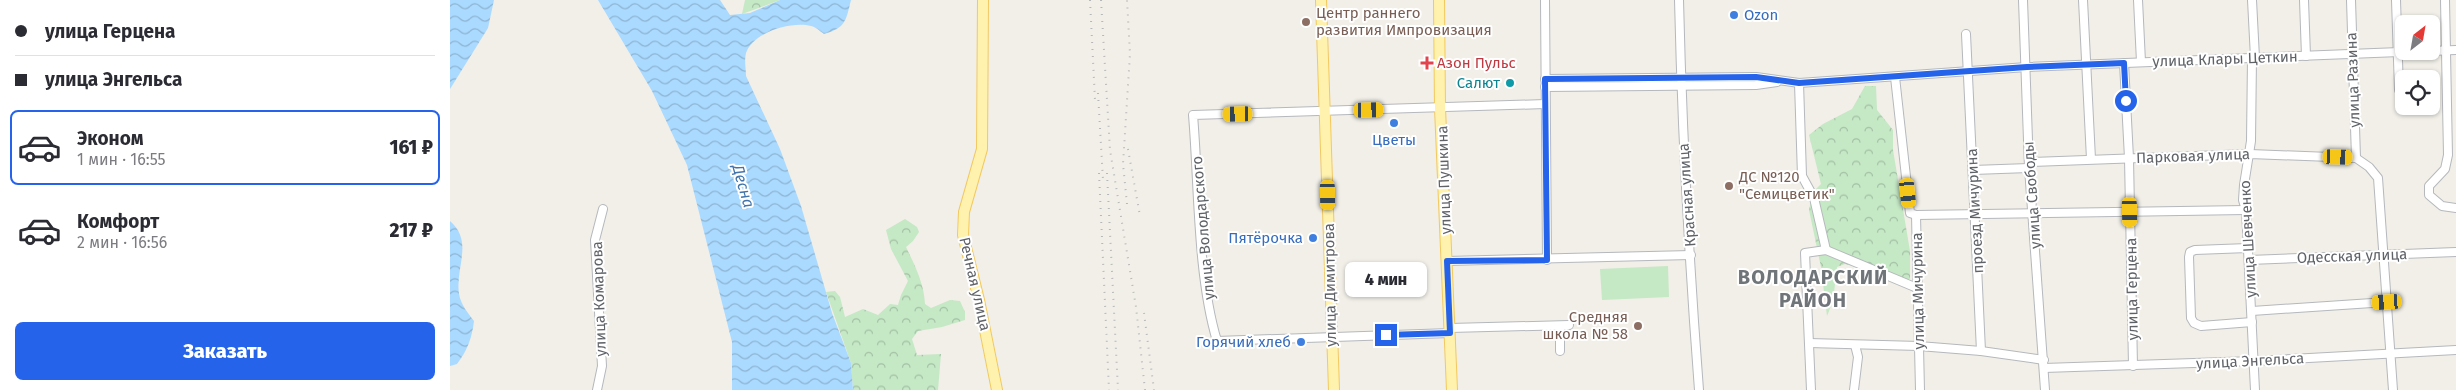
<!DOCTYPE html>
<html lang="ru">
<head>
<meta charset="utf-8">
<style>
	body { margin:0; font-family:"Fira Sans",sans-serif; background:#f7f7f7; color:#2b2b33; height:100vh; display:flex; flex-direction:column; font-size:19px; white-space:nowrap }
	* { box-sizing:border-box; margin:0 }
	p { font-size:16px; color:#7c7c81 }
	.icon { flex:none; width:28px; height:28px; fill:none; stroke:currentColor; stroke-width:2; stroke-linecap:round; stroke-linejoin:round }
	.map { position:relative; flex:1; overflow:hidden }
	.sheet { display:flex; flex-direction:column; background:#fff; width:450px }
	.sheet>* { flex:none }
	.banner { display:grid; align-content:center; height:110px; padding:0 15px; background:#fff }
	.needle { width:32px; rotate:31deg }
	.fabs { position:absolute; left:1945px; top:15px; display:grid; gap:10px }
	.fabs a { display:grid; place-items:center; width:45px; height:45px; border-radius:8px; background:#fff; box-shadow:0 1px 4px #0004; font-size:25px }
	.end { position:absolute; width:22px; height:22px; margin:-11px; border:6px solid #2563eb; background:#fff; box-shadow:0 0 0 2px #fff }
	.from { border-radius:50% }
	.bubble { position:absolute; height:35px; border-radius:8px; background:#fff; box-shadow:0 1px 4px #0004; font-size:16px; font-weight:800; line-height:35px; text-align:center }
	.car { position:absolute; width:15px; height:30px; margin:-15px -8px; border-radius:6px; box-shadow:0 0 4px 1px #0007; background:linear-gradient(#f5c518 24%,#345 0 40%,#f5c518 0 76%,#345 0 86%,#f5c518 0) }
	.banner b { display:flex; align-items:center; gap:18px; height:48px; font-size:19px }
	.banner b+b { border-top:1px solid #e1e1e2 }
	.banner i { width:12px; height:12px; background:#2b2b33 }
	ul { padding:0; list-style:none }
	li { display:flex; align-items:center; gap:15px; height:75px; margin:0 10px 8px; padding:0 5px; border:2px solid transparent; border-radius:8px }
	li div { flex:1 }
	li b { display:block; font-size:19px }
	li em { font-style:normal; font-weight:800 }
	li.current { border-color:#2563eb }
	li>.icon { width:45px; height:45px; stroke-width:1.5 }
	.primary-button { display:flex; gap:10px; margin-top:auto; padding:10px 15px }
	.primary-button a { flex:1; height:58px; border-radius:8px; background:#2563eb; color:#fff; font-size:20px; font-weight:800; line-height:58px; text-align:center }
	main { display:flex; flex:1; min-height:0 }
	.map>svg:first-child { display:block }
	.forest { fill:url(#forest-crowns) }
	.pitch { fill:#c5e8c5 }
	.water { fill:url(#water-waves) }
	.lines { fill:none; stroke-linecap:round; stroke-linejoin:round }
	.minor-casing { stroke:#b5b8bc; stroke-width:10 }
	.major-casing { stroke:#f2c960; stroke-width:12 }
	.minor { stroke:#fff; stroke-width:8 }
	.major { stroke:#fff2af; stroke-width:10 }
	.rail { stroke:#b6b7b8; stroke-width:2; stroke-dasharray:1 6; stroke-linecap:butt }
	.route { stroke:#2563eb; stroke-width:6 }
	.shop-dot { fill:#3f7fe0; stroke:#fff; stroke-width:2 }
	.education-dot { fill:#8d6e63; stroke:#fff; stroke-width:2 }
	.health-dot { fill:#e0444e; stroke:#fff; stroke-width:2 }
	.culture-dot { fill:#0f9aa8; stroke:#fff; stroke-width:2 }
	.labels { text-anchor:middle; stroke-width:4; stroke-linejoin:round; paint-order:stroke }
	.education-label { font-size:15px; fill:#785e54; stroke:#fff; text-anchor:start }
	.shop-label { font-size:15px; fill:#366cbe; stroke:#fff; text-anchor:end }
	.street-label { font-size:15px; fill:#5f6368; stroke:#fff }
	.health-label { font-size:15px; fill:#be3a42; stroke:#fff; text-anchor:start }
	.culture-label { font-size:15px; fill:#0d838f; stroke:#fff; text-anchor:end }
	.water-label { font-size:16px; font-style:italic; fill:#4174aa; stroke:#fff }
	.district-label { font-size:20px; font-weight:bold; letter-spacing:1px; fill:#70757a; stroke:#fff }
</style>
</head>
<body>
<main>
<section class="sheet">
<div class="banner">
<b><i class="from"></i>улица Герцена</b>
<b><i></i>улица Энгельса</b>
</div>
<ul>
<li class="current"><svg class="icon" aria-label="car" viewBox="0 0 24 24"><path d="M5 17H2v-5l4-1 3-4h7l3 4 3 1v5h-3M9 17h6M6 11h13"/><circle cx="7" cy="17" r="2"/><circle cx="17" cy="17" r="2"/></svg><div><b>Эконом</b><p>1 мин · 16:55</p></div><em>161 ₽</em></li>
<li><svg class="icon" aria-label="car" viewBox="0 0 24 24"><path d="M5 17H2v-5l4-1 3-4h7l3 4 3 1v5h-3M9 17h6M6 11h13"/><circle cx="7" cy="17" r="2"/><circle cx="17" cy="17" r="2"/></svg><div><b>Комфорт</b><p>2 мин · 16:56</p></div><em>217 ₽</em></li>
</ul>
<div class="primary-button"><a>Заказать</a></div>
</section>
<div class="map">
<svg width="2006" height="390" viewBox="0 0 2006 390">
	<defs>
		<pattern id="forest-crowns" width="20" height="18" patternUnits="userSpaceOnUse" patternTransform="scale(1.25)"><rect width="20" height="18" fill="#c5e8c5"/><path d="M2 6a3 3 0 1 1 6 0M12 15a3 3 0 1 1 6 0" fill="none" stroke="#a3c0a4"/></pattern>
		<pattern id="water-waves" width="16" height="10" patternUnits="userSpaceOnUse" patternTransform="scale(1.25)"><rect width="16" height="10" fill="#aadaff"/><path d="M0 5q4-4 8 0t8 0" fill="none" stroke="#8eb4d2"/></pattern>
	</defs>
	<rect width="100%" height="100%" fill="#f1efe8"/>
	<g class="forest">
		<polygon points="295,0 330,0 292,14"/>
		<polygon points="1415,86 1426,86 1427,110 1443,130 1443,150 1460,251 1460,279 1451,279 1395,264 1387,267 1383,301 1377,316 1371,267 1359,210 1363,192 1371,184 1359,135 1373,124 1402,109"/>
		<path d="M455 219 467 227 469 232 463 241 456 247C465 266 474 283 475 304L481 308 500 300 510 301 515 312V320L492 327 468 331 462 339 467 355 491 354 488 390H403L401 363 376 292 385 291 390 297 395 317 413 309 428 315 440 304 448 305 451 295 458 281 441 249 436 230Z"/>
	</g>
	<polygon class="pitch" points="1218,266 1219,297 1152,300 1150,269"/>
	<g class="water">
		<polygon points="0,0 44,0 38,28 0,89"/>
		<path d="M148 0H270L280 15 300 13 330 0H401C396 20 396 28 374 34 370 31 366 27 361 26 342 21 303 32 296 53 294 60 296 69 296 76L330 149 351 206 382 313 401 363 403 390H282V342L237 165 202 91Z"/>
		<path d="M0 221C24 242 5 267 9 294 11 305 18 313 24 321 22 338 17 351 7 364L0 366Z"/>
	</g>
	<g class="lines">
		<g class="minor-casing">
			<g id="minor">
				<polyline points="1095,0 1097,260"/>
				<path d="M1229 0C1232 130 1239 260 1249 390"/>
				<polyline points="1573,0 1579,168 1595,390"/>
				<polyline points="1633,0 1641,159"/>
				<polyline points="1688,0 1691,62"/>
				<polyline points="1802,0 1805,58"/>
				<polyline points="1854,0 1856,56"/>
				<polyline points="1901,0 1906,158 1919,167 1928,178 1943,390"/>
				<polyline points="1946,0 1949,90"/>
				<polyline points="1995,0 1998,155 1995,169 1979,186 1979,195 1992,206 2006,208"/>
				<polyline points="1516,34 1531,351"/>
				<polyline points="1981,51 2006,50"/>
				<polyline points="1802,58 1801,141 1794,185 1793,200 1796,210 1805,390"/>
				<polyline points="1674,63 1679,158 1683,366"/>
				<polyline points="1445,77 1460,213 1466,215 1796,210"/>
				<polyline points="1095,79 1306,77 1349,83 1577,67 1975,51"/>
				<polyline points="1349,83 1352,176 1364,198 1376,250"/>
				<polyline points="1095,87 1306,85 1327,82"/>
				<polyline points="1579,162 1800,154 1906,158"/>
				<polyline points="1523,170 1579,168"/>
				<polyline points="1466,215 1470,390"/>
				<polyline points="1798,248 1745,250 1740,252 1739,257 1741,318 1744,323 1751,326 1802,322"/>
				<polyline points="1799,260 2006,252"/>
				<polyline points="997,261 1241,255"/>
				<polyline points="1802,311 1937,302"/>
				<polyline points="1110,326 1110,351"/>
				<polyline points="1000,328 1119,325"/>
				<path d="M1000 333 767 341C747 274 749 185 743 115L1095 104"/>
				<polyline points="1359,343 1469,346 1531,351 1594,360"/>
				<polyline points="1594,368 1804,361 2006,350"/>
				<polyline points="147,390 152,366 145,240 153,209"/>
				<polyline points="1361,390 1355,253 1376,250 1467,288"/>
				<polyline points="1404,390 1408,357 1405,345"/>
			</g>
		</g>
		<g class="major-casing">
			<g id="major">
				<polyline points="533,0 532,149 514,212 513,235 529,300 547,390"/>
				<polyline points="871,0 884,390"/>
				<polyline points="989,0 990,108 1002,390"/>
			</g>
		</g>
		<use href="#minor" class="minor"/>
		<use href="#major" class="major"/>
		<g class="rail">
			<polyline points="640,0 645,100"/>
			<polyline points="651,0 660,150 686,307 695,390"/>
			<polyline points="648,93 653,180"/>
			<polyline points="678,149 690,216"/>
			<polyline points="649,173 659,390"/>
			<polyline points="657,173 668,390"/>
			<polyline points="677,204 673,164 680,54 677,0"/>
			<polyline points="694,313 704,390"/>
		</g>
	</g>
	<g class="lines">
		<polyline class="route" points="936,335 1000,333 997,261 1097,260 1095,79 1306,77 1349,83 1577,67 1674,63 1676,101"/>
	</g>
	<g class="shop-dot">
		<circle cx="1284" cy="15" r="5"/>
		<circle cx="944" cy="123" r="5"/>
		<circle cx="863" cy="238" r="5"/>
		<circle cx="851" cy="342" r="5"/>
	</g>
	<g class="education-dot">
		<circle cx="856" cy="22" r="5"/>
		<circle cx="1279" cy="186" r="5"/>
		<circle cx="1188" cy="326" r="5"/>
	</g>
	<path class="health-dot" d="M974.5 55.5h5v5h5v5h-5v5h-5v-5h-5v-5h5z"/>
	<circle class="culture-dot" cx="1060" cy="83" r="5"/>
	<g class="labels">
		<g class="education-label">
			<text x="866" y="18">Центр раннего<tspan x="866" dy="17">развития Импровизация</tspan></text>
			<text x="1289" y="182">ДС №120<tspan x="1289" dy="17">"Семицветик"</tspan></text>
			<text x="1178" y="322" text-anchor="end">Средняя<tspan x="1178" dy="17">школа № 58</tspan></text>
		</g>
		<g class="shop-label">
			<text x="1294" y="20" text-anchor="start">Ozon</text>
			<text x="944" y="145" text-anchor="middle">Цветы</text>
			<text x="853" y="243">Пятёрочка</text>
			<text x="841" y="347">Горячий хлеб</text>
		</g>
		<g class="street-label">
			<text transform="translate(1775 59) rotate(-2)" y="5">улица Клары Цеткин</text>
			<text transform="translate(1903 80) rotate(-92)" y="5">улица Разина</text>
			<text transform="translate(1743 156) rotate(-2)" y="5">Парковая улица</text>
			<text transform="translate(994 180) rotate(-92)" y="5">улица Пушкина</text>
			<text transform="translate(1237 195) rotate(-94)" y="5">Красная улица</text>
			<text transform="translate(1582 195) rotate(-94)" y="5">улица Свободы</text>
			<text transform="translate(1525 211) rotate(-93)" y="5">проезд Мичурина</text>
			<text transform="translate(753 228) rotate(-95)" y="5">улица Володарского</text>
			<text transform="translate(1798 239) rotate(-93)" y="5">улица Шевченко</text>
			<text transform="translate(1902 256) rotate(-2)" y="5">Одесская улица</text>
			<text transform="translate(525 284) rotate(77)" y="5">Речная улица</text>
			<text transform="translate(880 285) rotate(-91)" y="5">улица Димитрова</text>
			<text transform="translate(1682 289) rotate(-91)" y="5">улица Герцена</text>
			<text transform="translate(1468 291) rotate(-91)" y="5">улица Мичурина</text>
			<text transform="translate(149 299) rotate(-92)" y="5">улица Комарова</text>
			<text transform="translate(1800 361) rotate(-3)" y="5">улица Энгельса</text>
		</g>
		<g class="health-label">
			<text x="987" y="68">Азон Пульс</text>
		</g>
		<g class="culture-label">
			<text x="1050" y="88">Салют</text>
		</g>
		<g class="water-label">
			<text transform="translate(294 186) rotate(74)" y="6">Десна</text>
		</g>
		<g class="district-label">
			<text x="1363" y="284">ВОЛОДАРСКИЙ<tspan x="1363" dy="23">РАЙОН</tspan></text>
		</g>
	</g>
</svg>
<div class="fabs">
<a><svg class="needle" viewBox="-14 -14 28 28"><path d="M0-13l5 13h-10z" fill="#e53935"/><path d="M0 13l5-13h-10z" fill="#7c7c81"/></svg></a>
<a><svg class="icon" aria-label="locate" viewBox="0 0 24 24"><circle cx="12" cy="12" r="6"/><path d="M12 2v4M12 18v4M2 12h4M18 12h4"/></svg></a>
</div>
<i class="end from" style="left:1676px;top:101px"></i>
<i class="end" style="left:936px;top:335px"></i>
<div class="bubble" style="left:895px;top:262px;width:82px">4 мин</div>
<i class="car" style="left:919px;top:110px;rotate:89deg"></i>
<i class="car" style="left:788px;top:114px;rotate:269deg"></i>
<i class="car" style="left:1888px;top:157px;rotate:92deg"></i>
<i class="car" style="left:1458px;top:193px;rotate:174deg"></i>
<i class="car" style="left:878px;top:195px;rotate:179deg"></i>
<i class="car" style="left:1680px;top:212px;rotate:179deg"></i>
<i class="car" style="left:1937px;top:302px;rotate:267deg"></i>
</div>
</main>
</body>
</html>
